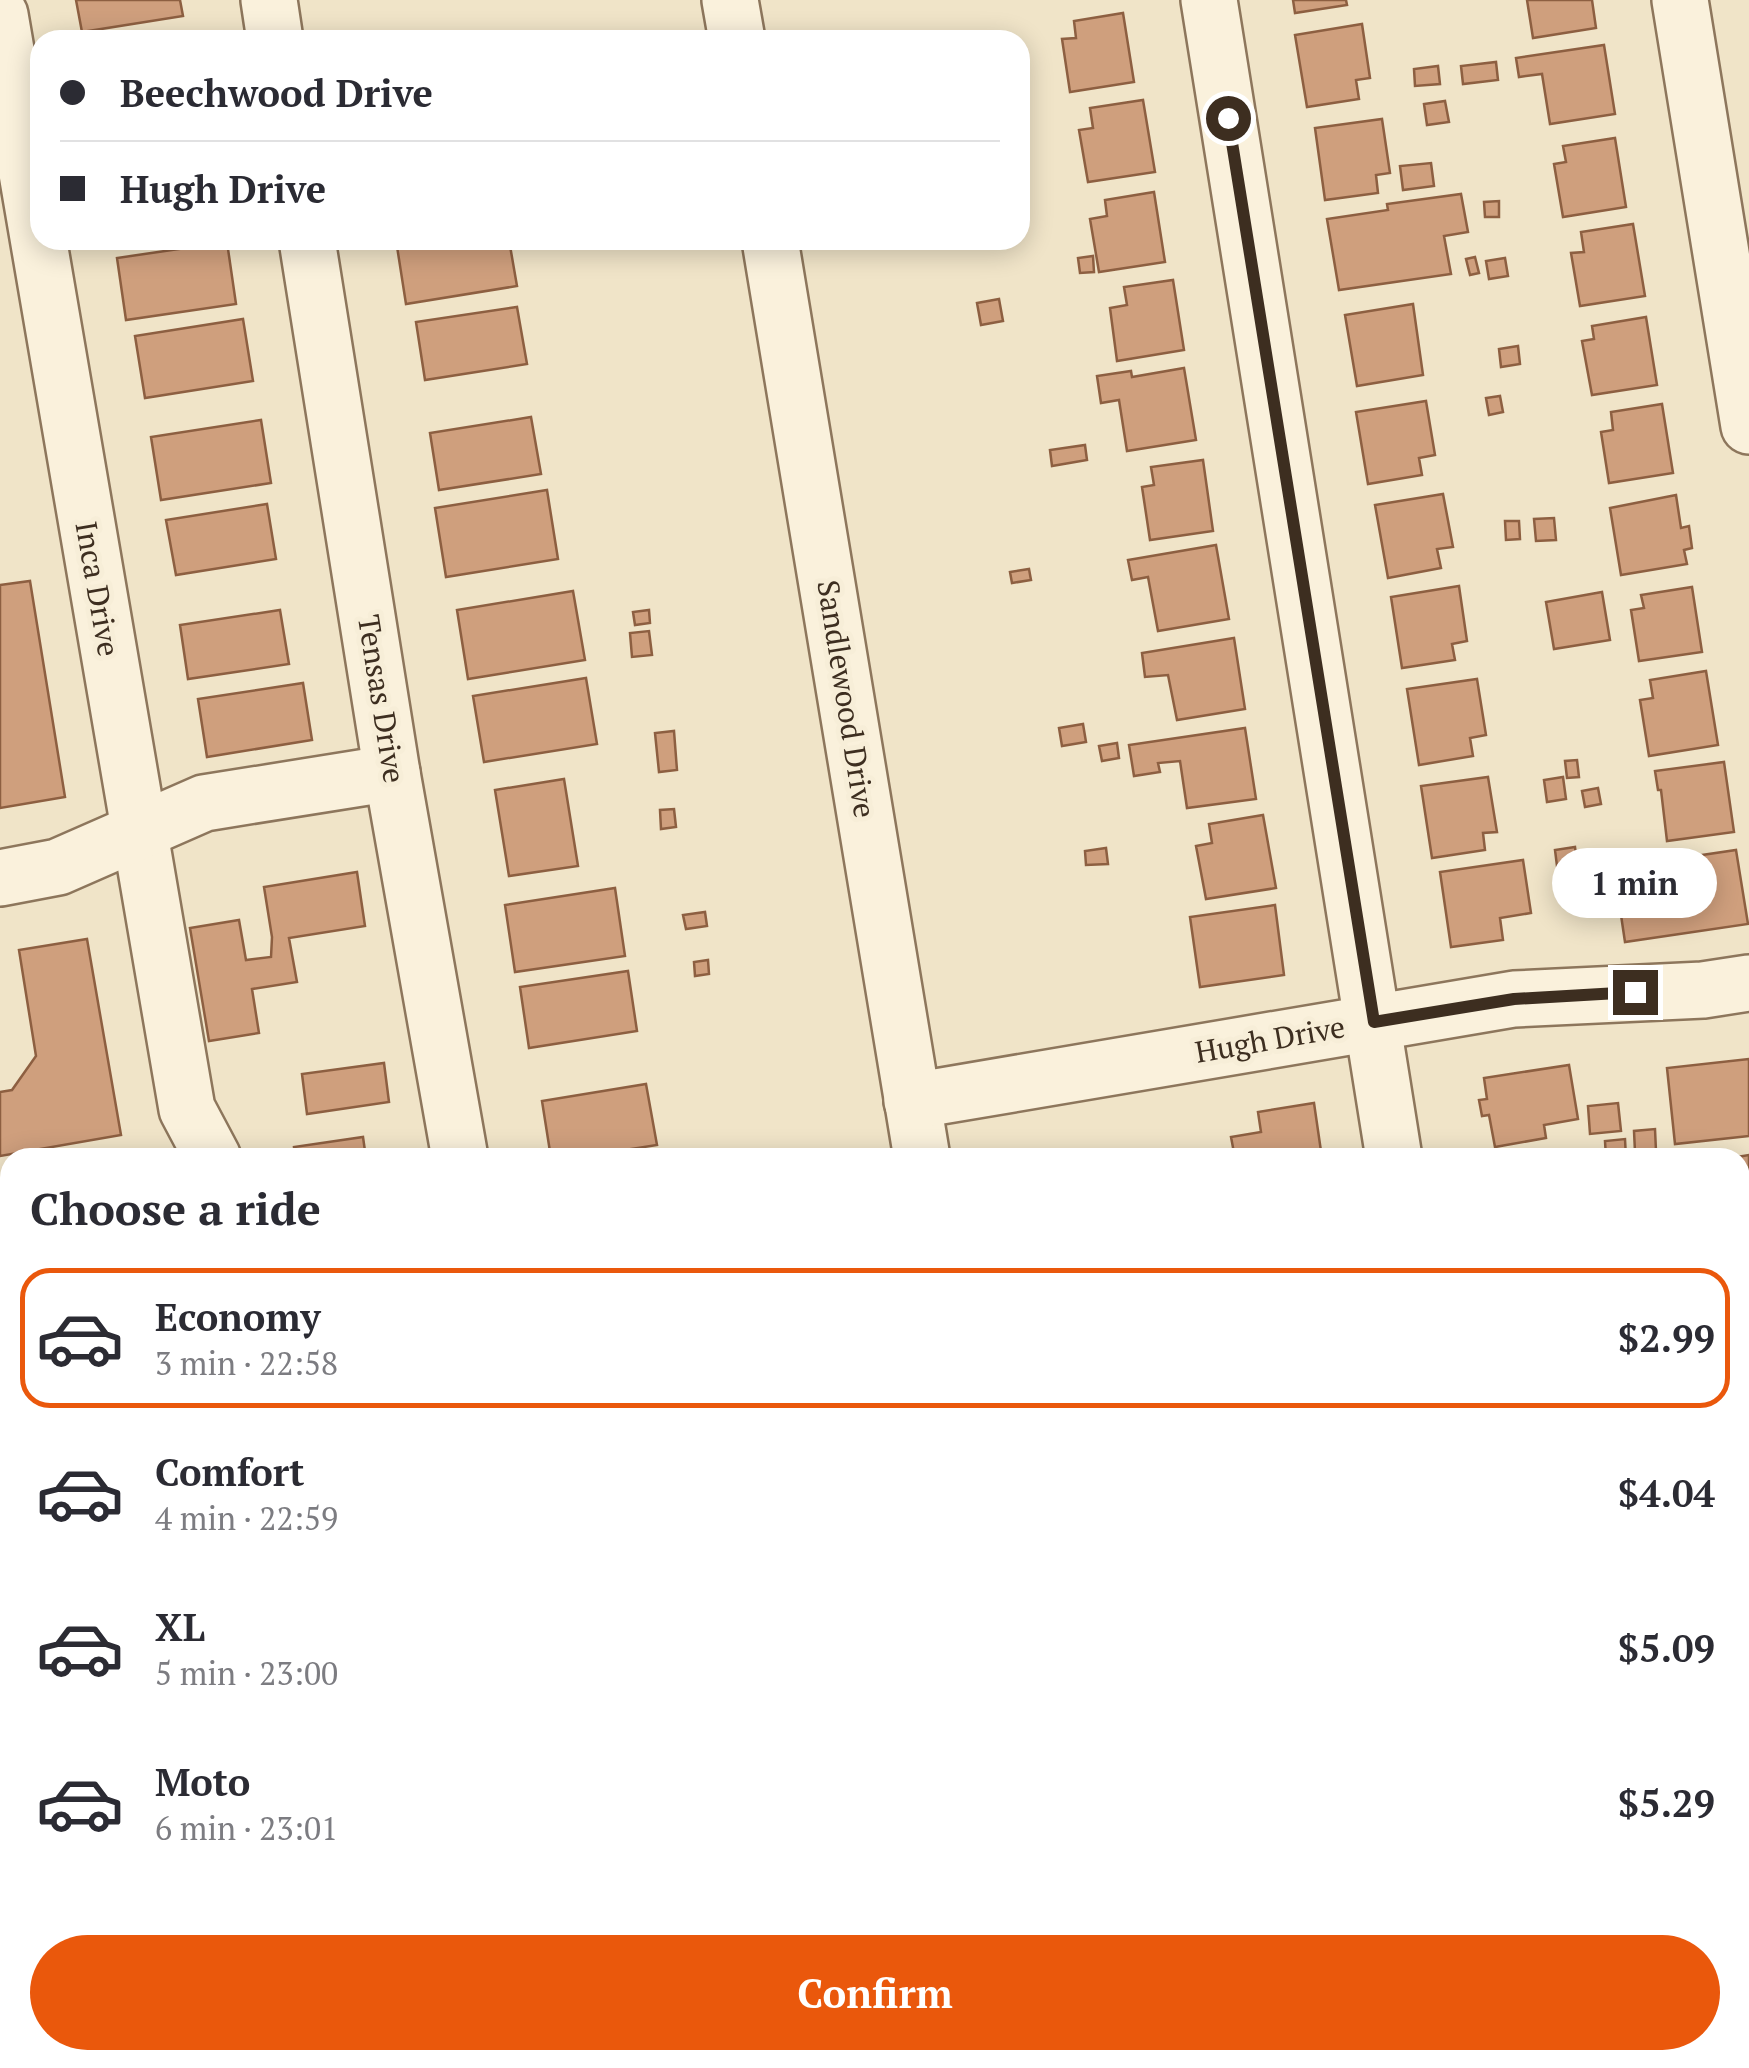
<!DOCTYPE html>
<html lang="en">
<head>
<meta charset="utf-8">
<style>
	body { margin:0; font-family:"PT Serif",serif; background:#f7f7f7; color:#2b2b33; height:100vh; display:flex; flex-direction:column; font-size:38px; white-space:nowrap }
	* { box-sizing:border-box; margin:0 }
	p { font-size:32px; color:#7c7c81 }
	.icon { flex:none; width:55px; height:55px; fill:none; stroke:currentColor; stroke-width:2; stroke-linecap:round; stroke-linejoin:round }
	.map { position:relative; flex:1; overflow:hidden }
	.sheet { position:absolute; left:0px; top:1148px; width:1750px; height:922px; display:flex; flex-direction:column; background:#fff; border-radius:30px 30px 0 0; box-shadow:0 5px 25px #0003 }
	.sheet>* { flex:none }
	.guide { position:absolute; left:30px; top:30px; width:1000px; height:220px; border-radius:30px; box-shadow:0 5px 25px #0003; display:grid; align-content:center; height:220px; padding:0 30px; background:#fff }
	.end { position:absolute; width:45px; height:45px; margin:-22px; border:12px solid #3d2e20; background:#fff; box-shadow:0 0 0 5px #fff }
	.from { border-radius:50% }
	.bubble { position:absolute; height:70px; border-radius:35px; background:#fff; box-shadow:0 5px 25px #0003; font-size:32px; font-weight:800; line-height:70px; text-align:center }
	.guide b { display:flex; align-items:center; gap:35px; height:95px; font-size:38px }
	.guide b+b { border-top:2px solid #e1e1e2 }
	.guide i { width:25px; height:25px; background:#2b2b33 }
	ul { padding:0; list-style:none }
	li { display:flex; align-items:center; gap:30px; height:140px; margin:0 20px 15px; padding:0 10px; border:5px solid transparent; border-radius:30px }
	li div { flex:1 }
	li b { display:block; font-size:38px }
	li em { font-style:normal; font-weight:800 }
	li.selected { border-color:#ea580c }
	li>.icon { width:90px; height:90px; stroke-width:1.5 }
	h2 { padding:0 30px; font-size:45px; line-height:120px }
	.primary-button { display:flex; gap:20px; margin-top:auto; padding:20px 30px }
	.primary-button a { flex:1; height:115px; border-radius:60px; background:#ea580c; color:#fff; font-size:40px; font-weight:800; line-height:115px; text-align:center }
	.map>svg:first-child { display:block }
	.building { fill:#cf9f7d; stroke:#8d5f41; stroke-width:2.5 }
	.lines { fill:none; stroke-linecap:round; stroke-linejoin:round }
	.minor-casing { stroke:#8d765c; stroke-width:60 }
	.minor { stroke:#faf1dc; stroke-width:55 }
	.route { stroke:#3d2e20; stroke-width:12 }
	.labels { text-anchor:middle; stroke-width:10; stroke-linejoin:round; paint-order:stroke }
	.street-label { font-size:30px; fill:#3d2e20; stroke:#f7eed8 }
</style>
</head>
<body>
<div class="map">
<svg width="1749" height="2068" viewBox="0 0 1749 2068">
	<rect width="100%" height="100%" fill="#f0e4c8"/>
	<g class="building">
		<polygon points="76,0 180,0 183,16 82,32"/>
		<polygon points="1293,0 1346,0 1347,5 1295,13"/>
		<polygon points="1527,0 1592,0 1596,28 1533,38"/>
		<polygon points="1123,13 1134,82 1070,92 1062,39 1076,38 1074,21"/>
		<polygon points="1362,24 1370,78 1356,80 1359,99 1307,107 1295,35"/>
		<polygon points="1604,45 1615,114 1550,124 1542,74 1519,77 1516,58"/>
		<polygon points="1496,62 1498,80 1463,84 1461,66"/>
		<polygon points="1438,66 1440,84 1415,86 1414,69"/>
		<polygon points="1143,100 1155,172 1088,182 1079,130 1093,128 1090,108"/>
		<polygon points="1445,101 1449,122 1427,125 1424,104"/>
		<polygon points="1382,119 1390,173 1376,175 1378,193 1325,200 1315,128"/>
		<polygon points="1615,138 1626,207 1563,217 1554,164 1566,162 1563,146"/>
		<polygon points="1431,163 1434,186 1403,190 1400,166"/>
		<polygon points="1154,192 1165,262 1099,272 1090,219 1107,216 1105,200"/>
		<polygon points="1461,194 1468,232 1444,236 1451,274 1339,290 1327,219 1388,210 1387,204"/>
		<polygon points="1499,201 1499,217 1485,217 1484,202"/>
		<polygon points="1633,224 1645,296 1580,306 1571,253 1584,252 1581,232"/>
		<polygon points="396,240 509,240 517,286 406,304"/>
		<polygon points="227,242 236,304 126,320 117,258"/>
		<polygon points="1093,256 1094,272 1080,273 1078,258"/>
		<polygon points="1475,257 1479,273 1470,275 1466,259"/>
		<polygon points="1505,258 1508,276 1489,279 1486,261"/>
		<polygon points="1173,280 1184,350 1117,361 1110,308 1127,305 1124,287"/>
		<polygon points="999,299 1003,321 981,325 977,303"/>
		<polygon points="1413,304 1423,375 1357,386 1345,315"/>
		<polygon points="517,307 527,364 425,380 416,322"/>
		<polygon points="1646,317 1657,385 1592,395 1582,341 1594,339 1592,326"/>
		<polygon points="243,319 253,381 145,398 135,336"/>
		<polygon points="1518,346 1520,364 1501,367 1499,349"/>
		<polygon points="1184,368 1196,440 1127,451 1119,400 1101,403 1097,376 1131,371 1132,377"/>
		<polygon points="1500,396 1503,412 1489,415 1486,398"/>
		<polygon points="1426,401 1435,455 1419,458 1422,475 1368,484 1356,412"/>
		<polygon points="1662,404 1673,473 1609,483 1601,432 1613,430 1611,412"/>
		<polygon points="531,417 541,474 439,490 430,433"/>
		<polygon points="261,420 271,483 161,500 151,437"/>
		<polygon points="1085,445 1087,460 1052,466 1050,450"/>
		<polygon points="1203,460 1213,531 1150,540 1142,487 1154,485 1151,467"/>
		<polygon points="547,490 558,559 446,577 435,508"/>
		<polygon points="1443,494 1453,547 1437,549 1441,568 1388,578 1375,505"/>
		<polygon points="1676,495 1681,528 1689,526 1692,548 1684,550 1687,564 1621,575 1610,508"/>
		<polygon points="267,504 276,559 176,575 166,520"/>
		<polygon points="1554,518 1556,540 1536,541 1534,519"/>
		<polygon points="1505,521 1519,521 1520,539 1506,540"/>
		<polygon points="1216,545 1229,619 1158,631 1148,577 1132,580 1128,560"/>
		<polygon points="1029,569 1031,580 1012,583 1010,572"/>
		<polygon points="30,581 65,797 0,808 0,585"/>
		<polygon points="1459,586 1467,641 1452,644 1455,660 1402,668 1391,597"/>
		<polygon points="1692,587 1702,652 1639,661 1631,610 1644,608 1641,595"/>
		<polygon points="573,591 585,660 468,679 457,610"/>
		<polygon points="1602,592 1610,640 1554,649 1546,602"/>
		<polygon points="280,610 289,664 188,679 180,625"/>
		<polygon points="649,610 650,623 635,625 633,612"/>
		<polygon points="649,631 652,655 632,657 630,633"/>
		<polygon points="1234,638 1245,709 1177,720 1168,675 1145,677 1142,653"/>
		<polygon points="1706,671 1718,745 1649,756 1640,700 1653,698 1650,680"/>
		<polygon points="586,678 597,744 484,762 473,696"/>
		<polygon points="1477,679 1486,735 1470,738 1473,756 1419,765 1407,689"/>
		<polygon points="303,683 312,740 207,757 198,699"/>
		<polygon points="1083,724 1086,742 1062,746 1059,728"/>
		<polygon points="1245,728 1256,799 1187,808 1180,761 1158,763 1160,772 1134,776 1129,745"/>
		<polygon points="674,731 677,770 659,772 655,733"/>
		<polygon points="1117,743 1119,758 1102,761 1099,746"/>
		<polygon points="1577,760 1579,777 1567,778 1565,761"/>
		<polygon points="1724,762 1734,832 1667,841 1661,790 1658,790 1655,771"/>
		<polygon points="1488,777 1497,832 1483,833 1485,850 1432,858 1421,786"/>
		<polygon points="1563,777 1566,799 1547,802 1544,780"/>
		<polygon points="564,779 578,866 509,876 495,790"/>
		<polygon points="1598,788 1601,804 1585,807 1582,791"/>
		<polygon points="674,809 676,827 661,829 660,810"/>
		<polygon points="1263,815 1276,888 1206,899 1196,846 1212,843 1209,824"/>
		<polygon points="1575,847 1577,864 1557,866 1555,850"/>
		<polygon points="1106,848 1108,864 1086,865 1085,851"/>
		<polygon points="1736,850 1748,924 1625,942 1614,868"/>
		<polygon points="1523,860 1531,913 1500,918 1503,940 1451,947 1440,872"/>
		<polygon points="1606,869 1607,889 1593,891 1591,870"/>
		<polygon points="357,872 365,926 289,938 297,982 252,989 259,1033 209,1041 190,928 239,920 246,960 271,957 272,937 264,887"/>
		<polygon points="615,888 625,956 515,972 505,905"/>
		<polygon points="1275,905 1284,975 1200,987 1190,917"/>
		<polygon points="705,912 707,926 686,929 683,915"/>
		<polygon points="87,939 121,1135 0,1156 0,1092 12,1090 36,1056 19,950"/>
		<polygon points="708,960 709,974 695,976 694,962"/>
		<polygon points="628,971 637,1031 529,1048 520,987"/>
		<polygon points="1749,1059 1749,1136 1675,1144 1667,1068"/>
		<polygon points="384,1063 389,1102 307,1114 302,1074"/>
		<polygon points="1569,1065 1578,1119 1544,1125 1546,1138 1495,1147 1489,1115 1482,1116 1479,1100 1487,1099 1484,1078"/>
		<polygon points="646,1084 657,1145 574,1158 551,1158 542,1101"/>
		<polygon points="1314,1103 1322,1158 1235,1158 1231,1137 1261,1132 1258,1112"/>
		<polygon points="1618,1103 1621,1131 1590,1134 1588,1106"/>
		<polygon points="1655,1129 1656,1151 1635,1152 1634,1131"/>
		<polygon points="363,1137 366,1158 295,1158 294,1147"/>
		<polygon points="1625,1139 1626,1158 1606,1158 1605,1141"/>
		<polygon points="1749,1155 1749,1230 1740,1231 1740,1158 1731,1158"/>
		<polygon points="10,1965 10,2060 82,2060 34,2068 0,2068 0,1967"/>
	</g>
	<g class="lines">
		<g class="minor-casing">
			<g id="minor">
				<polyline points="269,0 275,40"/>
				<polyline points="730,0 737,40"/>
				<polyline points="1209,0 1394,1158"/>
				<polyline points="1680,0 1749,426"/>
				<polyline points="0,15 187,1109 213,1158"/>
				<polyline points="307,240 392,773 460,1158"/>
				<polyline points="770,240 922,1158"/>
				<polyline points="0,878 58,867 204,803 392,773"/>
				<polyline points="912,1101 1514,999 1703,990 1749,983"/>
				<polyline points="0,1399 10,1449"/>
				<polyline points="332,2060 333,2068"/>
				<polyline points="605,2060 606,2068"/>
				<polyline points="1073,2060 1074,2068"/>
				<polyline points="1532,2060 1533,2068"/>
				<polyline points="667,2068 691,2060"/>
			</g>
		</g>
		<use href="#minor" class="minor"/>
	</g>
	<g class="lines">
		<polyline class="route" points="1228,118 1374,1022 1514,999 1635,992"/>
	</g>
	<g class="labels">
		<g class="street-label">
			<text transform="translate(97 589) rotate(80)" y="10">Inca Drive</text>
			<text transform="translate(381 699) rotate(81)" y="10">Tensas Drive</text>
			<text transform="translate(846 699) rotate(81)" y="10">Sandlewood Drive</text>
			<text transform="translate(1270 1040) rotate(-10)" y="10">Hugh Drive</text>
		</g>
	</g>
</svg>
<i class="end from" style="left:1228px;top:118px"></i>
<i class="end" style="left:1635px;top:992px"></i>
<div class="bubble" style="left:1552px;top:848px;width:165px">1 min</div>
<div class="guide">
<b><i class="from"></i>Beechwood Drive</b>
<b><i></i>Hugh Drive</b>
</div>
<section class="sheet">
<h2>Choose a ride</h2>
<ul>
<li class="selected"><svg class="icon" aria-label="car" viewBox="0 0 24 24"><path d="M5 17H2v-5l4-1 3-4h7l3 4 3 1v5h-3M9 17h6M6 11h13"/><circle cx="7" cy="17" r="2"/><circle cx="17" cy="17" r="2"/></svg><div><b>Economy</b><p>3 min · 22:58</p></div><em>$2.99</em></li>
<li><svg class="icon" aria-label="car" viewBox="0 0 24 24"><path d="M5 17H2v-5l4-1 3-4h7l3 4 3 1v5h-3M9 17h6M6 11h13"/><circle cx="7" cy="17" r="2"/><circle cx="17" cy="17" r="2"/></svg><div><b>Comfort</b><p>4 min · 22:59</p></div><em>$4.04</em></li>
<li><svg class="icon" aria-label="car" viewBox="0 0 24 24"><path d="M5 17H2v-5l4-1 3-4h7l3 4 3 1v5h-3M9 17h6M6 11h13"/><circle cx="7" cy="17" r="2"/><circle cx="17" cy="17" r="2"/></svg><div><b>XL</b><p>5 min · 23:00</p></div><em>$5.09</em></li>
<li><svg class="icon" aria-label="car" viewBox="0 0 24 24"><path d="M5 17H2v-5l4-1 3-4h7l3 4 3 1v5h-3M9 17h6M6 11h13"/><circle cx="7" cy="17" r="2"/><circle cx="17" cy="17" r="2"/></svg><div><b>Moto</b><p>6 min · 23:01</p></div><em>$5.29</em></li>
</ul>
<div class="primary-button"><a>Confirm</a></div>
</section>
</div>
</body>
</html>
